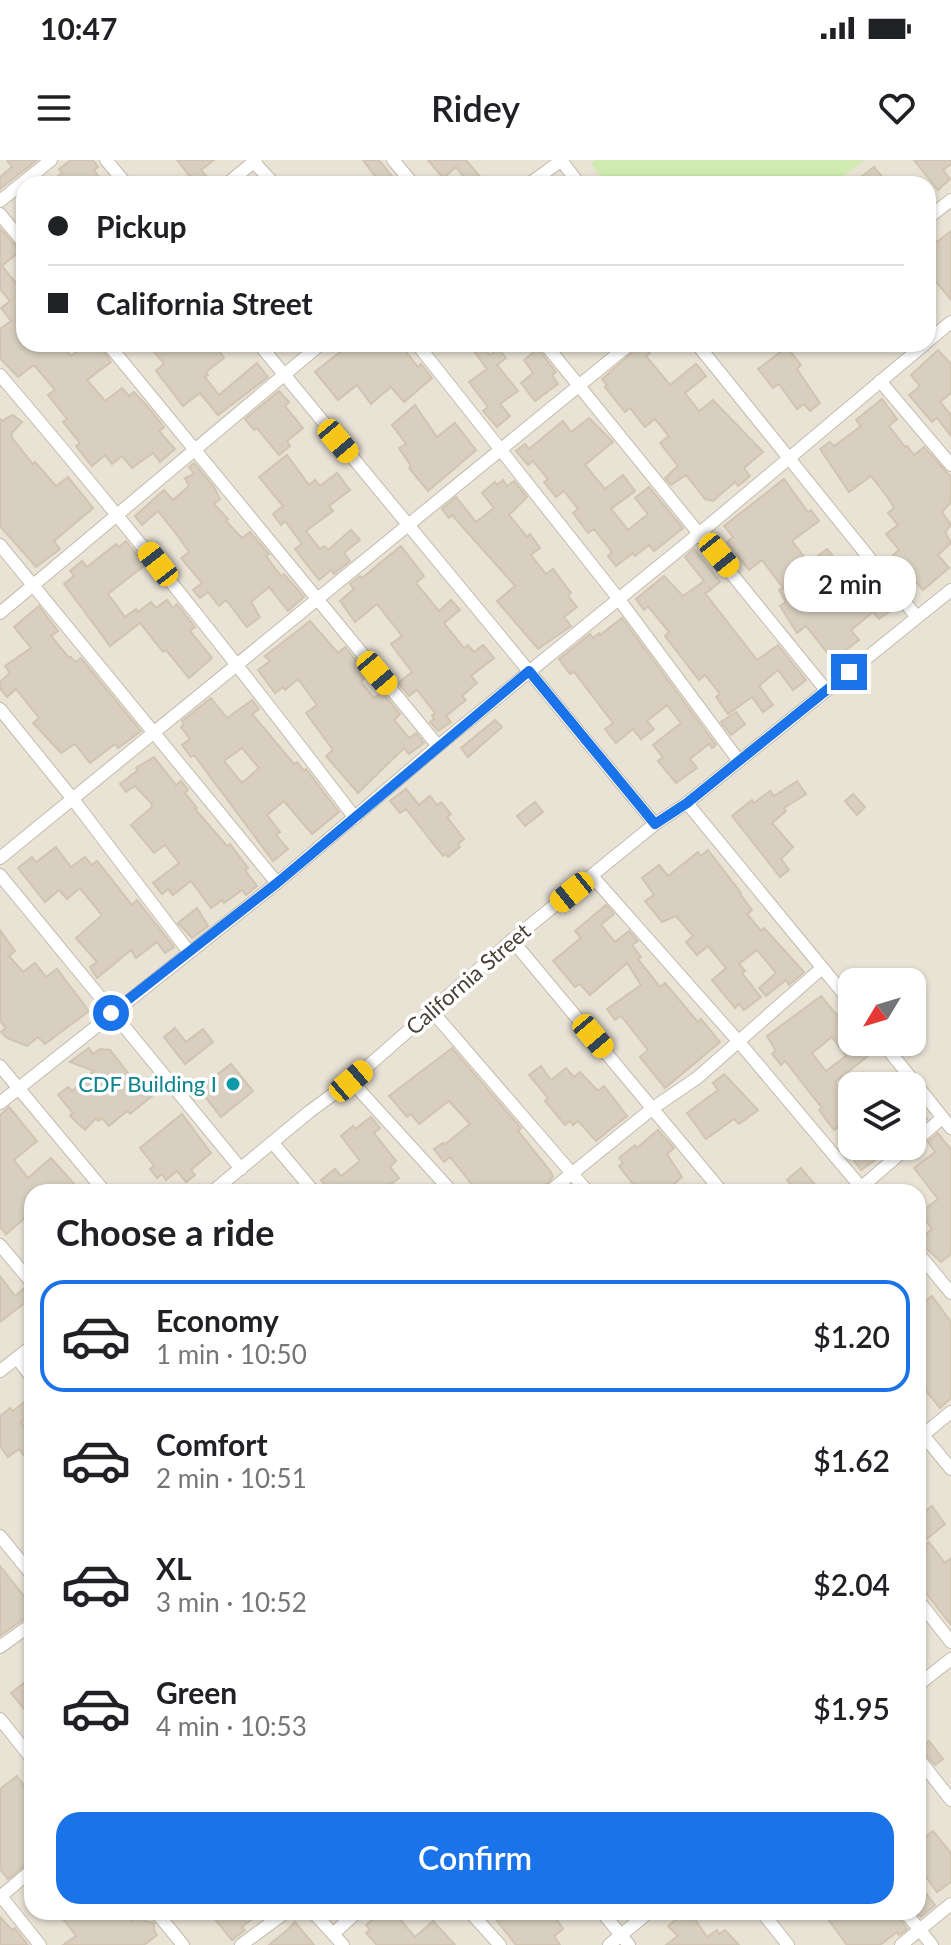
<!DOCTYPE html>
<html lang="en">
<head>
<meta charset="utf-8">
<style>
	body { margin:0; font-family:Lato,sans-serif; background:#f6f6f6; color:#202124; height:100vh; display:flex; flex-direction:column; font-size:30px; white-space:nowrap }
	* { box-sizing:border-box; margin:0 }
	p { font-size:26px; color:#757577 }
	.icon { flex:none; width:44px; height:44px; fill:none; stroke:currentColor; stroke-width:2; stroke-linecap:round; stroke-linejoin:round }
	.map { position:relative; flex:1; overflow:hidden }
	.sheet { position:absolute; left:24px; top:1024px; width:902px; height:736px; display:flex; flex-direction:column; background:#fff; border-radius:24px; box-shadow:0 2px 6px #0004 }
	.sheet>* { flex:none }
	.top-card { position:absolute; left:16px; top:16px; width:920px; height:176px; border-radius:24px; box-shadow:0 2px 6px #0004; display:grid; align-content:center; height:176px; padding:0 32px; background:#fff }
	.needle { width:52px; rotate:232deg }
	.tools { position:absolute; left:838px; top:808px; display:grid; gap:16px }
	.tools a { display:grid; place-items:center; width:88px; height:88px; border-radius:16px; background:#fff; box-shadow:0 2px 6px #0004; font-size:40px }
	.end { position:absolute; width:36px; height:36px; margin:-18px; border:10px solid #1a73e8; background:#fff; box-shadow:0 0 0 4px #fff }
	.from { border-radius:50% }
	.bubble { position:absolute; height:56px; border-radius:24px; background:#fff; box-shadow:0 2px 6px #0004; font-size:26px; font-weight:600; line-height:56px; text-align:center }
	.car { position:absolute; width:24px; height:48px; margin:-24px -12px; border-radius:10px; box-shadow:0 0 6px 2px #0007; background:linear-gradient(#f5c518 24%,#345 0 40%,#f5c518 0 76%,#345 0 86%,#f5c518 0) }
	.top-card b { display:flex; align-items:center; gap:28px; height:76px; font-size:30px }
	.top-card b+b { border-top:2px solid #e0e0e0 }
	.top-card i { width:20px; height:20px; background:#202124 }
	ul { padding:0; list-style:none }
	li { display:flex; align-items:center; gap:24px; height:112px; margin:0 16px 12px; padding:0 16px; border:4px solid transparent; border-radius:24px }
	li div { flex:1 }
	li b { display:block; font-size:30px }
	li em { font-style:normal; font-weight:600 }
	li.on { border-color:#1a73e8 }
	li>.icon { width:72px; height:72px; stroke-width:1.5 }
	h2 { padding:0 32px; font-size:36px; line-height:96px }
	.primary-button { display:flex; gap:16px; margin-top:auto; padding:16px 32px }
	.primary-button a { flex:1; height:92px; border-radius:24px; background:#1a73e8; color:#fff; font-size:32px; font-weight:600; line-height:92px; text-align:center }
	.status { display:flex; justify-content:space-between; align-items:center; height:56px; padding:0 40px; background:#fff; direction:ltr }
	.status svg { height:22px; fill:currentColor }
	header { display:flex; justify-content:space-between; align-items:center; height:104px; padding:0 32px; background:#fff; font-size:36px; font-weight:600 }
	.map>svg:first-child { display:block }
	.residential { fill:#e9e3d6; fill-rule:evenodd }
	.green { fill:#d0eab0 }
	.building { fill:#d9cfc0; stroke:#d1c4b0; stroke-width:2; fill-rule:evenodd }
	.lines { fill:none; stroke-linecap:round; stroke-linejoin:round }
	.street-casing { stroke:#c3bcad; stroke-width:14 }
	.street { stroke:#fff; stroke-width:12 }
	.route { stroke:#1a73e8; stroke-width:10 }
	.culture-dot { fill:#0f9aa8; stroke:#fff; stroke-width:3 }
	.labels { text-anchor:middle; stroke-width:7; stroke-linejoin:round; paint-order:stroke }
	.street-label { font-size:22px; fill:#484136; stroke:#fff }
	.culture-label { font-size:22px; fill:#0d838f; stroke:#fff; text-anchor:end }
</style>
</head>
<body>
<div class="status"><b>10:47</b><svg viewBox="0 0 49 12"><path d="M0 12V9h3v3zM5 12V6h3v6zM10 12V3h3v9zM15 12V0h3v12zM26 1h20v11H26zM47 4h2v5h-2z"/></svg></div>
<header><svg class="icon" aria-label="menu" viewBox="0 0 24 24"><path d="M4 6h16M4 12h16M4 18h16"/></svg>Ridey<svg class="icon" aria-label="heart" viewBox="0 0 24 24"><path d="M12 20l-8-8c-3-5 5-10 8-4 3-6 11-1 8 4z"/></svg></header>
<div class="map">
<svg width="951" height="1785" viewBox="0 0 951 1785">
	<rect width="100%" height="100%" fill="#f4f1e8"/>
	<path class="residential" d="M0 0H951V1785H0ZM24 24H928V184H24ZM852 822H912V882H852ZM852 926H912V986H852ZM32 1032H918V1752H32Z"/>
	<polygon class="green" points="596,0 864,0 834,24 607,24 591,4"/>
	<g class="building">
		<polygon points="7,0 37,0 0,29 0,17 12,7"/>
		<polygon points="71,0 93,0 98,7 94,10 104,24 48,24 62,13 59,9"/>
		<polygon points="177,0 214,0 201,10 213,24 196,24"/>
		<polygon points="363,0 379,0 398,24 381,24"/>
		<polygon points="428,0 466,0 481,18 469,24 456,7 443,18"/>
		<polygon points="914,0 951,0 951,4 943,10 950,19 938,30"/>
		<polygon points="874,7 888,24 852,24"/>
		<polygon points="0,68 20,91 2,106 24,133 24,184 61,184 71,196 86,184 98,184 111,202 87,220 105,241 122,228 129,236 134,232 148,247 164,267 159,271 175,289 160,302 153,293 132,308 122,296 112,304 105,295 92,306 76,286 80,283 63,262 67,259 48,235 55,230 34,205 18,217 0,198 0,169 11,161 1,148 10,141 0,129"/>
		<polygon points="928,71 937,82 951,71 951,140 928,112"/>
		<polygon points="148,184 230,184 220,192 224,198 206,212 208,215 205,217 219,235 257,203 268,217 218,255 200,233 183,246 156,211 164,204"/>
		<polygon points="350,184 400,184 418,207 421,204 432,218 404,242 391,227 371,244 357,225 338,240 315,212"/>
		<polygon points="481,184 490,195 499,189 506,198 497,205 518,231 500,244 510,256 497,267 483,251 488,247 469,222 487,209 473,190"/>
		<polygon points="642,184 650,193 646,196 670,225 696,204 706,216 685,233 699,251 713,240 763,292 744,308 750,316 738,326 735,322 713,341 705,339 686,315 671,325 665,318 678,306 660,283 669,276 655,259 645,267 630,248 625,252 605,227 607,225 602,219"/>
		<polygon points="787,187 801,205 797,209 820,243 810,251 804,244 797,249 779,224 773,228 758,209"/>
		<polygon points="538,189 556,212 552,215 558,224 535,241 521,223 533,213 524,200"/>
		<polygon points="938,190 951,204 951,233 940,242 951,255 951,276 937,258 932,262 909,235 920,226 911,215"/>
		<polygon points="279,231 289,242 285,246 303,268 287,281 290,286 279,295 257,268 254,270 245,259"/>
		<polygon points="882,239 897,259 889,266 905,287 907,286 914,295 924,287 951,317 951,342 942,352 951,365 945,372 951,383 938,395 949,408 923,430 893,395 899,390 886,374 898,365 888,353 894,348 888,338 871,316 849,332 820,289 830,282 834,286 861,266 856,260"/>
		<polygon points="415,245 437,277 455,263 476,290 428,331 409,308 411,306 399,288 406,284 392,265"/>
		<polygon points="13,255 22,262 11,274 13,279 33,304 35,302 56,326 68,317 93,348 54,381 60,389 36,407 0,366 0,259 2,261"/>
		<polygon points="589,258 613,282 585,305 605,329 623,315 635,331 611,349 625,366 628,370 648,354 635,338 649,327 683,368 654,391 649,385 635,396 633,393 616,406 608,396 612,392 594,369 588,373 573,353 578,349 564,331 556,337 544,322 548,319 533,301 528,305 516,291 525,284 529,289 563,261 571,272"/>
		<polygon points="287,295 309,325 315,320 320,326 337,313 350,330 329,346 333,351 306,371 320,389 324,386 328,390 351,370 360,380 344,393 350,401 334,414 331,410 319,420 295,389 302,384 285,361 281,365 273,354 283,346 259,317"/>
		<polygon points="194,303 214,327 220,339 214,344 228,359 226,361 242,378 250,372 269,394 266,396 281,416 284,414 304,437 288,451 269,427 251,442 260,457 247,467 226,440 219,446 208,432 200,438 193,430 202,423 181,398 189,392 180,379 158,351 142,365 135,356 164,330 173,340 189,326 185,318 194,314 189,307"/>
		<polygon points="784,319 808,352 811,350 819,361 792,381 809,403 827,389 840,405 849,399 882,442 886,440 893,449 879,459 873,452 851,470 859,480 833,500 806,466 797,473 780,446 786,442 779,430 783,428 762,400 749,410 727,382 733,377 724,366"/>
		<polygon points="503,320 507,326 514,321 527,337 509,355 527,377 530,374 540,388 531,395 546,414 553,409 571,433 568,436 577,447 564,457 571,466 538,489 497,441 515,426 452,355 449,358 442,349 456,337 476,362 494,348 482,333 495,322 497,325"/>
		<polygon points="126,381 145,405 108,434 125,457 136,449 138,452 151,442 156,448 167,440 173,448 177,444 195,467 190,471 212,498 189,518 166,490 163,492 140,463 110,486 64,424 74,416 70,411 82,401 87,407 116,384 119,387"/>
		<polygon points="401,386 424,416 416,423 439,451 451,440 460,450 444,463 464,488 468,485 474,492 483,485 494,498 471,516 477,523 462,536 466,540 446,556 451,562 438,571 430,562 434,559 432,556 435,553 417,530 409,536 398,523 412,512 391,484 402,476 377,444 355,462 340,441 354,429 350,424 360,416 362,418"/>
		<polygon points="694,389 720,422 711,429 708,426 711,430 705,433 757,500 778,485 806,520 793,530 778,510 759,526 773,545 763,552 752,537 728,554 716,537 720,534 705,515 699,520 665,476 669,472 648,446 644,450 636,439 664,416 683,436 704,421 685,397"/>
		<polygon points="39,446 58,471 51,476 69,498 71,497 75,502 81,498 141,571 118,588 115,584 90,603 75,584 61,593 33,563 39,558 16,529 7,537 0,528 0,522 10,513 5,506 31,488 14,467"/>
		<polygon points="622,458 716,585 712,588 709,584 690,599 697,608 676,623 658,601 663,597 653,585 681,563 667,545 647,561 654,569 641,579 633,569 616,583 605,569 613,563 574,512 570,514 559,499 590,474 593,478 599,473 600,475"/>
		<polygon points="310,461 338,493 345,487 361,507 358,509 365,518 361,522 374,538 382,532 400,554 394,560 409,578 416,573 424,583 409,594 404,588 358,633 326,596 333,590 306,553 317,545 298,519 285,530 283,527 275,533 258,510 270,501 265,496"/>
		<path d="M211 538 227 558 252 540 259 549 252 554 294 604 297 602 304 611 306 609 339 652 312 674 284 641 267 655 280 672 276 675 288 689 273 701 194 595 191 597 182 585 190 579 181 567 184 564 182 561ZM242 588 259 608 242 623 224 601Z"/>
		<polygon points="736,552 745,564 731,575 721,562"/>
		<polygon points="495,560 502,567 468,597 461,588"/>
		<polygon points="154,597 176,625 181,621 188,630 185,633 197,648 195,649 227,686 230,684 248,708 245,710 257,726 246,735 242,730 224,743 222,740 211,748 191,721 173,735 168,729 162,734 153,723 179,703 165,685 154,693 131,665 152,647 151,643 135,626 126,632 120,624 138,610 136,608"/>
		<polygon points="797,621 806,634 784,648 786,651 772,663 793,687 781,699 789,710 780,717 732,656 752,640 754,643 770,631 774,636"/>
		<polygon points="406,629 419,645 430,636 437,645 441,642 451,654 447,657 464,679 458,684 460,687 448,697 446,694 443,696 406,649 400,653 390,641"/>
		<polygon points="853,634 865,647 857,655 845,641"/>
		<polygon points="535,642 543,652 525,666 517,656"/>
		<polygon points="56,687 71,707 85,697 92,705 97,701 132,745 137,740 174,787 165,793 157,782 136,798 131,790 97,818 90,807 97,802 76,778 101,756 101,754 80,728 67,739 59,730 45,742 18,708 32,697 36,702"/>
		<polygon points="708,690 741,733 740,734 752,750 747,754 761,771 764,768 804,812 789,825 786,820 766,836 759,828 776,813 757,790 739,804 745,811 742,813 761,837 744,850 739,844 735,848 712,820 726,808 708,786 697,795 686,782 693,776 676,756 662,762 645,741 654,735 642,718 659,705 668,716 698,692 701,696"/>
		<polygon points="606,745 614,754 601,765 615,782 629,771 638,781 632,785 641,797 638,799 660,827 665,823 698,862 701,859 720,882 665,928 640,897 648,890 621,856 615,860 607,849 641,825 627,803 590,835 580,824 575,827 553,801 581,778 575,771"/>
		<polygon points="197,748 208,766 192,778 178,763"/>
		<polygon points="0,770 15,791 9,796 23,812 35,803 46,817 57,809 89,851 45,884 38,877 27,886 7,878 1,872 6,868 0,861"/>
		<path d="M821 836 846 866 852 861V882H862L872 893 835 922 852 945V956L834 970 819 950 822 948 785 901 781 905 772 894 776 891 767 876ZM832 877 846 896 826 911 812 893Z"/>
		<polygon points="175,868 186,882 203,869 213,882 185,904 164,877"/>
		<polygon points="89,888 93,894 100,889 110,890 133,919 136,916 152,936 130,954 127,951 109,966 102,958 98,961 96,958 85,970 70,956 73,953 58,935 68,927 72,931 94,911 70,902"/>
		<polygon points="452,888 521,968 518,971 551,1012 553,1017 540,1032 478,1032 450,997 444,1002 434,989 443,983 444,985 470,964 449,941 419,964 411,954 407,957 389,936"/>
		<polygon points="231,904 253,931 221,957 199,929"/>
		<polygon points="541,906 551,920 566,908 574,917 580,912 598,931 604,926 627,956 596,981 578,961 573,965 570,961 565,965 545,941 548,938 529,915"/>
		<polygon points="724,914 758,950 739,964 734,959 706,979 687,953 718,930 713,923"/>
		<polygon points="912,940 927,959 912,970"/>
		<polygon points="9,947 37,981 14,1000 28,1018 51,998 76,1026 69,1032 32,1032 32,1052 6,1074 0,1067 0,955"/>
		<polygon points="182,954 211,993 191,1010 195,1015 186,1022 177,1011 166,1020 162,1014 157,1018 150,1009 154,1006 140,988"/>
		<polygon points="371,957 380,968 374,973 396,1001 390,1007 399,1018 387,1027 391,1032 330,1032 321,1020 335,1009 341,1016 360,1001 341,976 353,966 355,969"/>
		<polygon points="658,970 674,988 667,994 682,1017 665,1032 639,1032 619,1006 623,1003 619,998 635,985 637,988"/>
		<polygon points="938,973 951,990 951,1094 941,1102 918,1081 932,1069 920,1053 938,1039 914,1008 935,992 928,982"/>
		<polygon points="866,989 875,1000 861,1010 853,999"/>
		<polygon points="801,1008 821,1032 783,1032 791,1025 787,1020"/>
		<polygon points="0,1116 15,1136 23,1129 30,1139 0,1162"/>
		<polygon points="932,1136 951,1162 951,1238 940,1248 918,1221 918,1147"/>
		<polygon points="32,1236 32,1254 21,1262 32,1275 32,1305 19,1289 8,1297 0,1286 0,1256 10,1248 13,1251"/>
		<polygon points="932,1346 945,1364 924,1381 918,1374 918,1357"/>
		<polygon points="929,1382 945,1403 951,1398 951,1465 918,1423 918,1391"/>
		<polygon points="0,1406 32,1446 32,1453 0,1476"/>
		<polygon points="32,1517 32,1559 11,1533"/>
		<polygon points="929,1581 943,1599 935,1605 919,1588"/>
		<polygon points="17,1616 32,1636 32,1700 8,1719 0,1709 0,1629"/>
		<polygon points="918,1670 925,1677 933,1671 951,1693 951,1722 937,1732 918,1706"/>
		<polygon points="925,1732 935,1745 921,1757 918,1754 918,1737"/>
		<polygon points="58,1752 125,1752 132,1761 141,1755 145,1761 154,1763 154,1770 157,1775 144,1785 63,1785 76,1776"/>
		<polygon points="209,1752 261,1752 242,1767 245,1770 232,1780"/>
		<polygon points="382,1752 394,1752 415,1777 433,1761 455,1785 377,1785 366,1773 370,1770 366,1765"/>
		<polygon points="509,1752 552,1752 563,1769 554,1776 560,1785 516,1785 497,1761"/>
		<polygon points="676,1752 690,1752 707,1777 717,1770 719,1774 725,1770 739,1785 666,1785 678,1776 668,1766 679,1757"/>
		<polygon points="823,1752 895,1752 907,1769 899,1775 897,1772 880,1785 847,1785"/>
		<polygon points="0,1757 12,1770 15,1768 28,1785 0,1785"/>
		<polygon points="295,1762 314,1785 269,1785 286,1771"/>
	</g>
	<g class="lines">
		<g class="street-casing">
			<g id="street">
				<polyline points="106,0 126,24"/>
				<polyline points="252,0 274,24"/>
				<polyline points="393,0 413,24"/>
				<polyline points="561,0 579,24"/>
				<polyline points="227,24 256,0"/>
				<polyline points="529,24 562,0"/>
				<polyline points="0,41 51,0"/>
				<polyline points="0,54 24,83"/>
				<polyline points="928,58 951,40"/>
				<polyline points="928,181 951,162"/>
				<polyline points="108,184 438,586"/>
				<polyline points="259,184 655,664"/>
				<polyline points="417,184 618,438 739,601"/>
				<polyline points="545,184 826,530"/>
				<polyline points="697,184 916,456"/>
				<path d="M0 215C123 359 240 507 355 658"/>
				<polyline points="880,221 951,305"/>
				<polyline points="0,385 277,723"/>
				<polyline points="0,453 321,184"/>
				<polyline points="0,549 72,638 189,792"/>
				<polyline points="687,643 852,844"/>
				<polyline points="0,698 630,184"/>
				<polyline points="0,715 241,1009"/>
				<polyline points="592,716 739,882 865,1032"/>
				<polyline points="512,780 722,1032"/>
				<polyline points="431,850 588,1032"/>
				<polyline points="882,882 951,968"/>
				<polyline points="0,906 105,1032"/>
				<polyline points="351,921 452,1032"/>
				<polyline points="0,943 277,723 438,586 701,372 925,184"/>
				<polyline points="273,983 314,1032"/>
				<polyline points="912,984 942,958"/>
				<polyline points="857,1031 909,986"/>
				<polyline points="212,1032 309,952 351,921 512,780 655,664 687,643 951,430"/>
				<polyline points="549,1032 653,948 697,918 822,808"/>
				<polyline points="0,1085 32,1123"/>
				<polyline points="918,1093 951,1133"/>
				<polyline points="17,1198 32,1218"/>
				<polyline points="0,1211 32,1186"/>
				<polyline points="918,1269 951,1309"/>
				<polyline points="918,1279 951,1252"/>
				<polyline points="0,1376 32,1415"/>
				<polyline points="918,1440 951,1482"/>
				<polyline points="0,1487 32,1464"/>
				<polyline points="918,1525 951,1499"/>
				<polyline points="0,1559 32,1599"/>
				<polyline points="918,1598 951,1640"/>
				<polyline points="0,1735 40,1785"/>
				<polyline points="0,1737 32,1710"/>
				<polyline points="156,1752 183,1785"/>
				<polyline points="313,1752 343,1785"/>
				<polyline points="470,1752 500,1785"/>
				<polyline points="602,1752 629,1785"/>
				<polyline points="762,1752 788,1785"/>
				<polyline points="905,1752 932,1785"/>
				<polyline points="333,1774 357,1752"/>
				<polyline points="241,1785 286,1752"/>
				<polyline points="609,1785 649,1752"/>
				<polyline points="901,1785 951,1744"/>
			</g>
		</g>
		<use href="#street" class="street"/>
	</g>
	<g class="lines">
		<polyline class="route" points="111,853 277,723 529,511 655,664 687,643 849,512"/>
	</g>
	<circle class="culture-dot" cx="233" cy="924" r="8"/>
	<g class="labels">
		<g class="street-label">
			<text transform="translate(468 819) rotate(-41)" y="8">California Street</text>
		</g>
		<g class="culture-label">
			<text x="217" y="932">CDF Building I</text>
		</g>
	</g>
</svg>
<div class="tools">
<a><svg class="needle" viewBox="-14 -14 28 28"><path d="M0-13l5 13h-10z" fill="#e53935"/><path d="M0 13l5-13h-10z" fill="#757577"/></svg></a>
<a><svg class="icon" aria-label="layers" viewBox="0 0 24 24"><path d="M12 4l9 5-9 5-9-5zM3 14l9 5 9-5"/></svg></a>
</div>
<i class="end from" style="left:111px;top:853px"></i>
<i class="end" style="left:849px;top:512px"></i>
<div class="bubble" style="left:784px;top:396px;width:132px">2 min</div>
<i class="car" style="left:338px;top:281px;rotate:140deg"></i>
<i class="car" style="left:719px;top:395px;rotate:141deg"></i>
<i class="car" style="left:158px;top:404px;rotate:322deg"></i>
<i class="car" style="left:377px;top:513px;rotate:140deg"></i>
<i class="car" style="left:572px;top:732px;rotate:231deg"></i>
<i class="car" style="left:593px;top:876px;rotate:140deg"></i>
<i class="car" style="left:351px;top:921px;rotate:49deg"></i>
<div class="top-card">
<b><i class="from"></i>Pickup</b>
<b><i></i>California Street</b>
</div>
<section class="sheet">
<h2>Choose a ride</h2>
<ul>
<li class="on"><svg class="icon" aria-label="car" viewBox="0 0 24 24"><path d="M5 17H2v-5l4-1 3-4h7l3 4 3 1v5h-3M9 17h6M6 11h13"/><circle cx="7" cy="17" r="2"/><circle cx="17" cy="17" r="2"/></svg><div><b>Economy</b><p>1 min · 10:50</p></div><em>$1.20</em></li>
<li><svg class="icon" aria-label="car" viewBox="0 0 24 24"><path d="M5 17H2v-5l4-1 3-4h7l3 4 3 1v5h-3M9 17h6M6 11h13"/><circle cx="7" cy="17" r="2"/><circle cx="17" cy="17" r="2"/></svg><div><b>Comfort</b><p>2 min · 10:51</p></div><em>$1.62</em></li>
<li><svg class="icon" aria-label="car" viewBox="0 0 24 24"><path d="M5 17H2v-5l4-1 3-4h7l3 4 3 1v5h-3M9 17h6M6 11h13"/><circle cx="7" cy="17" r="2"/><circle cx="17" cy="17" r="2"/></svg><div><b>XL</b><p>3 min · 10:52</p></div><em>$2.04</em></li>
<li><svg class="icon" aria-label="car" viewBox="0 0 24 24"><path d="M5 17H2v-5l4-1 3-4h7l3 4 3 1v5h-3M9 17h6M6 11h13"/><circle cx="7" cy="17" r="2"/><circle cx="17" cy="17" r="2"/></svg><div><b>Green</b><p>4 min · 10:53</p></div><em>$1.95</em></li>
</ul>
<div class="primary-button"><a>Confirm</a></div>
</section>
</div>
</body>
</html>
